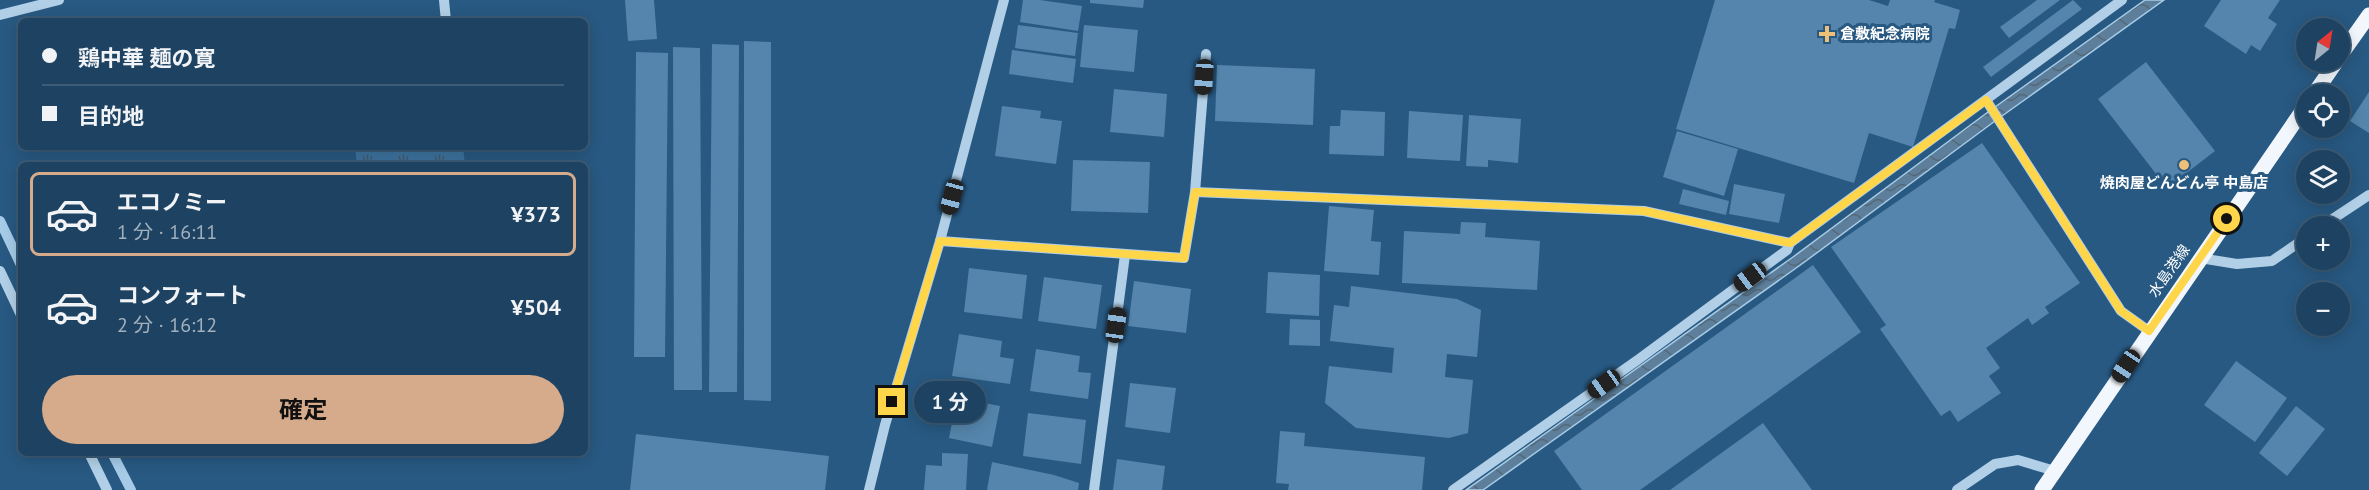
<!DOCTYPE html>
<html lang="ja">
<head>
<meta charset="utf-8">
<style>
	body { margin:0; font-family:"PT Sans","Noto Sans JP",sans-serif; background:#264a68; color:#f1f3f6; height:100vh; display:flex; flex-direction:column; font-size:22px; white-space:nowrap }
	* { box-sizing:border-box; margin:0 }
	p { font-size:20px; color:#a1b0be }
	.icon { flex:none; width:33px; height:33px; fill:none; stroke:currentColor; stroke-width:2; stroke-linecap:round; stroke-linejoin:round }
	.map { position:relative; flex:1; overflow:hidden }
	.side { position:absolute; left:18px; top:162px; width:570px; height:294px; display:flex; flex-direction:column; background:#1e4362; border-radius:9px; box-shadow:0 3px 15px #0003,0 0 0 2px #3c5c77 }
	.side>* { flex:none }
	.hud { position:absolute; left:18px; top:18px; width:570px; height:132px; border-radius:9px; box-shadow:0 3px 15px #0003,0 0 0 2px #3c5c77; display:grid; align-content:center; height:132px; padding:0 24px; background:#1e4362 }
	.needle { width:39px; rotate:30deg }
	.tools { position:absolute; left:2296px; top:18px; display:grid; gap:12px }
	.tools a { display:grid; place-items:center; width:54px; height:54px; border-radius:50%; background:#1e4362; box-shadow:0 3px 15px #0003,0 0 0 2px #3c5c77; font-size:30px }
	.end { position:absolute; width:27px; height:27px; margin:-14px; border:8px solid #ffd54a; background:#111; box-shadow:0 0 0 3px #111 }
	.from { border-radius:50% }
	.bubble { position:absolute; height:42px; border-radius:21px; background:#1e4362; box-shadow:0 3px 15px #0003,0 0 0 2px #3c5c77; font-size:20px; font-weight:700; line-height:42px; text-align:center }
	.car { position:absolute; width:18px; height:36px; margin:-18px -9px; border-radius:8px; box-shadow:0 0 4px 2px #0007; background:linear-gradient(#222 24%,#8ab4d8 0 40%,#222 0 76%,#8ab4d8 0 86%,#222 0) }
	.hud b { display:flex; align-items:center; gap:21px; height:57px; font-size:22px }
	.hud b+b { border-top:2px solid #3c5c77 }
	.hud i { width:15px; height:15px; background:#f1f3f6 }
	ul { padding:10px 0 0; list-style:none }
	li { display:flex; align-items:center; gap:18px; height:84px; margin:0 12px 9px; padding:0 12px; border:3px solid transparent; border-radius:9px }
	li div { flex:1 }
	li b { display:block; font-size:22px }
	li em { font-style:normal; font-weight:700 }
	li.active { border-color:#d6ab8b }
	li>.icon { width:54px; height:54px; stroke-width:1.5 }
	.button { display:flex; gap:12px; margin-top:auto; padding:12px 24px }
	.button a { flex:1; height:69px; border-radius:36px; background:#d6ab8b; color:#111; font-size:24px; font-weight:700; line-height:69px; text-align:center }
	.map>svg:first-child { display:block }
	.grass { fill:url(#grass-tufts) }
	.water { fill:url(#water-waves); stroke:#a5cbe7; stroke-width:1.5 }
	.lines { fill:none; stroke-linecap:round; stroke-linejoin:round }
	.stream { stroke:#a5cbe7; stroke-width:10 }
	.building { fill:#5585ac }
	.minor { stroke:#b1cfe6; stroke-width:10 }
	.major { stroke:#f2f7fd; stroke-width:15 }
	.route { stroke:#ffd54a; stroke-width:8 }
	.poi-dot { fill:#eebf77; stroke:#285982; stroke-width:2 }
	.labels { text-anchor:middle; stroke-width:6; stroke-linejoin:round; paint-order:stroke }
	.poi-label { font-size:15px; font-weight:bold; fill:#fff; stroke:#285982; text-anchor:start }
	.street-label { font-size:15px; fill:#fff; stroke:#285982 }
</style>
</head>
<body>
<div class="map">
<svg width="2369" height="490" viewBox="0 0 2369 490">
	<defs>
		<pattern id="grass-tufts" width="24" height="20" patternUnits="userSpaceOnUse" patternTransform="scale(1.5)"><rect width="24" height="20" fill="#3d739f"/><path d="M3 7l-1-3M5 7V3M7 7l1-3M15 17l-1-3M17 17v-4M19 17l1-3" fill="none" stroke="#465c6d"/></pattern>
		<pattern id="water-waves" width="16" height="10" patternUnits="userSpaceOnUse" patternTransform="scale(1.5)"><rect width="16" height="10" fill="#5d7f9b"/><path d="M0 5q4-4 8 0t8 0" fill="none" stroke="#556877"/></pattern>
	</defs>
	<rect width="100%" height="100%" fill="#285982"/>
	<polygon class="grass" points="355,147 463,147 465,165 357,165"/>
	<polygon class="water" points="2145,0 2164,0 1995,121 1799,266 1483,490 1466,490 1793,257 1988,112"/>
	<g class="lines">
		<g class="stream">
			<polyline points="0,221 21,265"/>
			<polyline points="112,453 131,490"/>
		</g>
	</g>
	<g class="building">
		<polygon points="625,0 654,0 657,39 628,41"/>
		<polygon points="1023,0 1040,0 1082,6 1078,31 1020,22"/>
		<polygon points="1090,0 1144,0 1143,8 1090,3"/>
		<polygon points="1715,0 1869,0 1888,6 1890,0 1935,0 1934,2 1960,10 1955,29 1949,28 1913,147 1869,133 1854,183 1676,129"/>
		<polygon points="2037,0 2060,0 2009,38 2000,27"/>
		<polygon points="2073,0 2082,9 1991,77 1983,67"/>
		<polygon points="2221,0 2280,0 2268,18 2277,24 2260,51 2251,45 2246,54 2204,26"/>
		<polygon points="534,16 535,21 506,21 505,20"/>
		<polygon points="1018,25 1078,33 1075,56 1015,48"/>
		<polygon points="1084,25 1138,30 1134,72 1080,67"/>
		<polygon points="744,41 771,42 771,401 744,400"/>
		<polygon points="712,44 739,45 737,392 709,392"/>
		<polygon points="673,47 700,48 702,390 674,390"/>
		<polygon points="1012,50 1076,59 1073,83 1009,74"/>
		<polygon points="636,52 668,53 665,357 634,357"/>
		<polygon points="2146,62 2215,151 2167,188 2098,99"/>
		<polygon points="1217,65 1315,69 1313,125 1215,121"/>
		<polygon points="1114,89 1167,94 1164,137 1110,132"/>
		<polygon points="2369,92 2369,133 2350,121"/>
		<polygon points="1002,106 1041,111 1040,118 1062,121 1056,164 995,156"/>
		<polygon points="1341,110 1385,112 1384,156 1329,154 1330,126 1340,126"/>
		<polygon points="1409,111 1463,115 1460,161 1407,158"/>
		<polygon points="1469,115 1521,119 1518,163 1488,160 1488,167 1466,166"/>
		<polygon points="1677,131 1738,149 1724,196 1663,177"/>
		<polygon points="1982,143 2080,283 2045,307 2049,313 2032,325 2028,318 1986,348 2000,368 1989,376 2001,393 1958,422 1950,410 1941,416 1880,329 1886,325 1831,247"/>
		<polygon points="1073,160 1150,162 1148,213 1071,211"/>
		<polygon points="1734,184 1785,194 1779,223 1729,214"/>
		<polygon points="1683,189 1729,201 1726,215 1679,204"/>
		<polygon points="1329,206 1374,210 1371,241 1381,242 1379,275 1324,271"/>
		<polygon points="1461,222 1486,223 1485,237 1540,241 1537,290 1402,283 1404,231 1460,234"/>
		<polygon points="1813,265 1861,332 1640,490 1582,490 1554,451"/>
		<polygon points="969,268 1027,275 1022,319 964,312"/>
		<polygon points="1268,272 1320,275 1319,316 1266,313"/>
		<polygon points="1044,277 1102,285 1096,329 1038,321"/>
		<polygon points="1134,281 1191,289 1186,333 1128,326"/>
		<polygon points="1351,286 1457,299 1481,310 1477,357 1447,354 1445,377 1473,380 1468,433 1449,438 1356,428 1325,403 1329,366 1392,373 1394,348 1330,341 1334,305 1349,307"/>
		<polygon points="1290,319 1320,320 1320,346 1289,345"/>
		<polygon points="959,334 1002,341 1000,357 1014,359 1010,384 952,376"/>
		<polygon points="1036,349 1080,356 1078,372 1091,373 1088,399 1030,391"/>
		<polygon points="2236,361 2287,398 2255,442 2204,405"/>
		<polygon points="1130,383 1176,388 1170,433 1125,427"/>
		<polygon points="943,395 1000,406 992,447 949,438 952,423 938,420"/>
		<polygon points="2296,406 2325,429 2287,476 2259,453"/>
		<polygon points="1028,413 1086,420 1081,464 1023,456"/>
		<polygon points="1763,423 1812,490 1670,490"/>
		<polygon points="1280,431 1305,433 1304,446 1425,457 1422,490 1288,490 1289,484 1276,483"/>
		<polygon points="636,434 829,456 825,490 630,490"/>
		<polygon points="942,453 968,454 966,490 924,490 926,465 942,466"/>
		<polygon points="1117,459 1165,466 1162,490 1113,490"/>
		<polygon points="992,462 1054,475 1079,483 1078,490 987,490"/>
	</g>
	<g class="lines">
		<g class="minor">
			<polyline points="444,0 446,21"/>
			<polyline points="0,15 59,0"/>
			<polyline points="1986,100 2121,311 2149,331"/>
			<polyline points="1195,192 1644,211 1790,243"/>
			<polyline points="2322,226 2369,195"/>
			<polyline points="940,241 1184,258 1195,192 1206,54"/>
			<polyline points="2200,258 2237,264 2272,261 2307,237"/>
			<polyline points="0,271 21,315"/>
			<polyline points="89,453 107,490"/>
			<polyline points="869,490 885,425 940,241 1004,0"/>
			<polyline points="1094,490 1125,255"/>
			<polyline points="1453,490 1639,359 1787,250 1790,243 2122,0"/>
			<polyline points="1957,490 1995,464 2018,460 2055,471"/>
		</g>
		<g class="major">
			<polyline points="2340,56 2369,15"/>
			<polyline points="2314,94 2336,62"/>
			<polyline points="2042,490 2307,104"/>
		</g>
	</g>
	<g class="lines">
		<polyline class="route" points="892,402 940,241 1184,258 1195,192 1644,211 1790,243 1986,100 2121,311 2149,331 2227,219"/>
	</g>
	<g class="poi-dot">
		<path d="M1824 25h6v6h6v6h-6v6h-6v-6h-6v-6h6z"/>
		<circle cx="2184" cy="165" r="6"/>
	</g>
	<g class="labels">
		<g class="poi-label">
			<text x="1840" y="39">倉敷紀念病院</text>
			<text x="2184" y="188" text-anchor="middle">焼肉屋どんどん亭 中島店</text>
		</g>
		<g class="street-label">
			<text transform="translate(2169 271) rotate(-55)" y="5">水島港線</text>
		</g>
	</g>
</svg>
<div class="tools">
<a><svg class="needle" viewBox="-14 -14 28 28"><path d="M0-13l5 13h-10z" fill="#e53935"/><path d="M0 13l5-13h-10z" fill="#a1b0be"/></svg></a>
<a><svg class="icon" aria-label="locate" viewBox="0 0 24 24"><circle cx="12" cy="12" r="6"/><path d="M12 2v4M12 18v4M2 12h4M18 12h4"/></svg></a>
<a><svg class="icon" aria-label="layers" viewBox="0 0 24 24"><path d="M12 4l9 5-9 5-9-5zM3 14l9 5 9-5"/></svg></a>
<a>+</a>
<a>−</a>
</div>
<i class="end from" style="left:2227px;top:219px"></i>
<i class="end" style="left:892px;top:402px"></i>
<div class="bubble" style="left:914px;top:381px;width:72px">1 分</div>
<i class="car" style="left:1204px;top:77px;rotate:184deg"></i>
<i class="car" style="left:952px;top:197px;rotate:195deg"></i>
<i class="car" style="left:1750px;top:277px;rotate:233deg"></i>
<i class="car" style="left:1116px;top:325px;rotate:8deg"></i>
<i class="car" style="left:2126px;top:366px;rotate:214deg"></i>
<i class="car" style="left:1604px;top:384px;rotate:235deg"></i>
<div class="hud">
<b><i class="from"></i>鶏中華 麺の寛</b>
<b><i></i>目的地</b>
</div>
<section class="side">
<ul>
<li class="active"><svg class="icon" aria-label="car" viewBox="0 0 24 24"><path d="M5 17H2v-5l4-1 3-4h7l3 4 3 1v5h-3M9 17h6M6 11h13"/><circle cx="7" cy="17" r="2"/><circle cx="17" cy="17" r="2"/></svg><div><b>エコノミー</b><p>1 分 · 16:11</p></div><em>¥373</em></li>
<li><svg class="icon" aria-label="car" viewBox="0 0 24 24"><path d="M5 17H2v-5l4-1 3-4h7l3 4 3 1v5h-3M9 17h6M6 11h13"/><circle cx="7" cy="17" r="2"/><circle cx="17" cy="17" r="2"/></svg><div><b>コンフォート</b><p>2 分 · 16:12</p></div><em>¥504</em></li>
</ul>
<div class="button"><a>確定</a></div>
</section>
</div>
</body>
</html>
